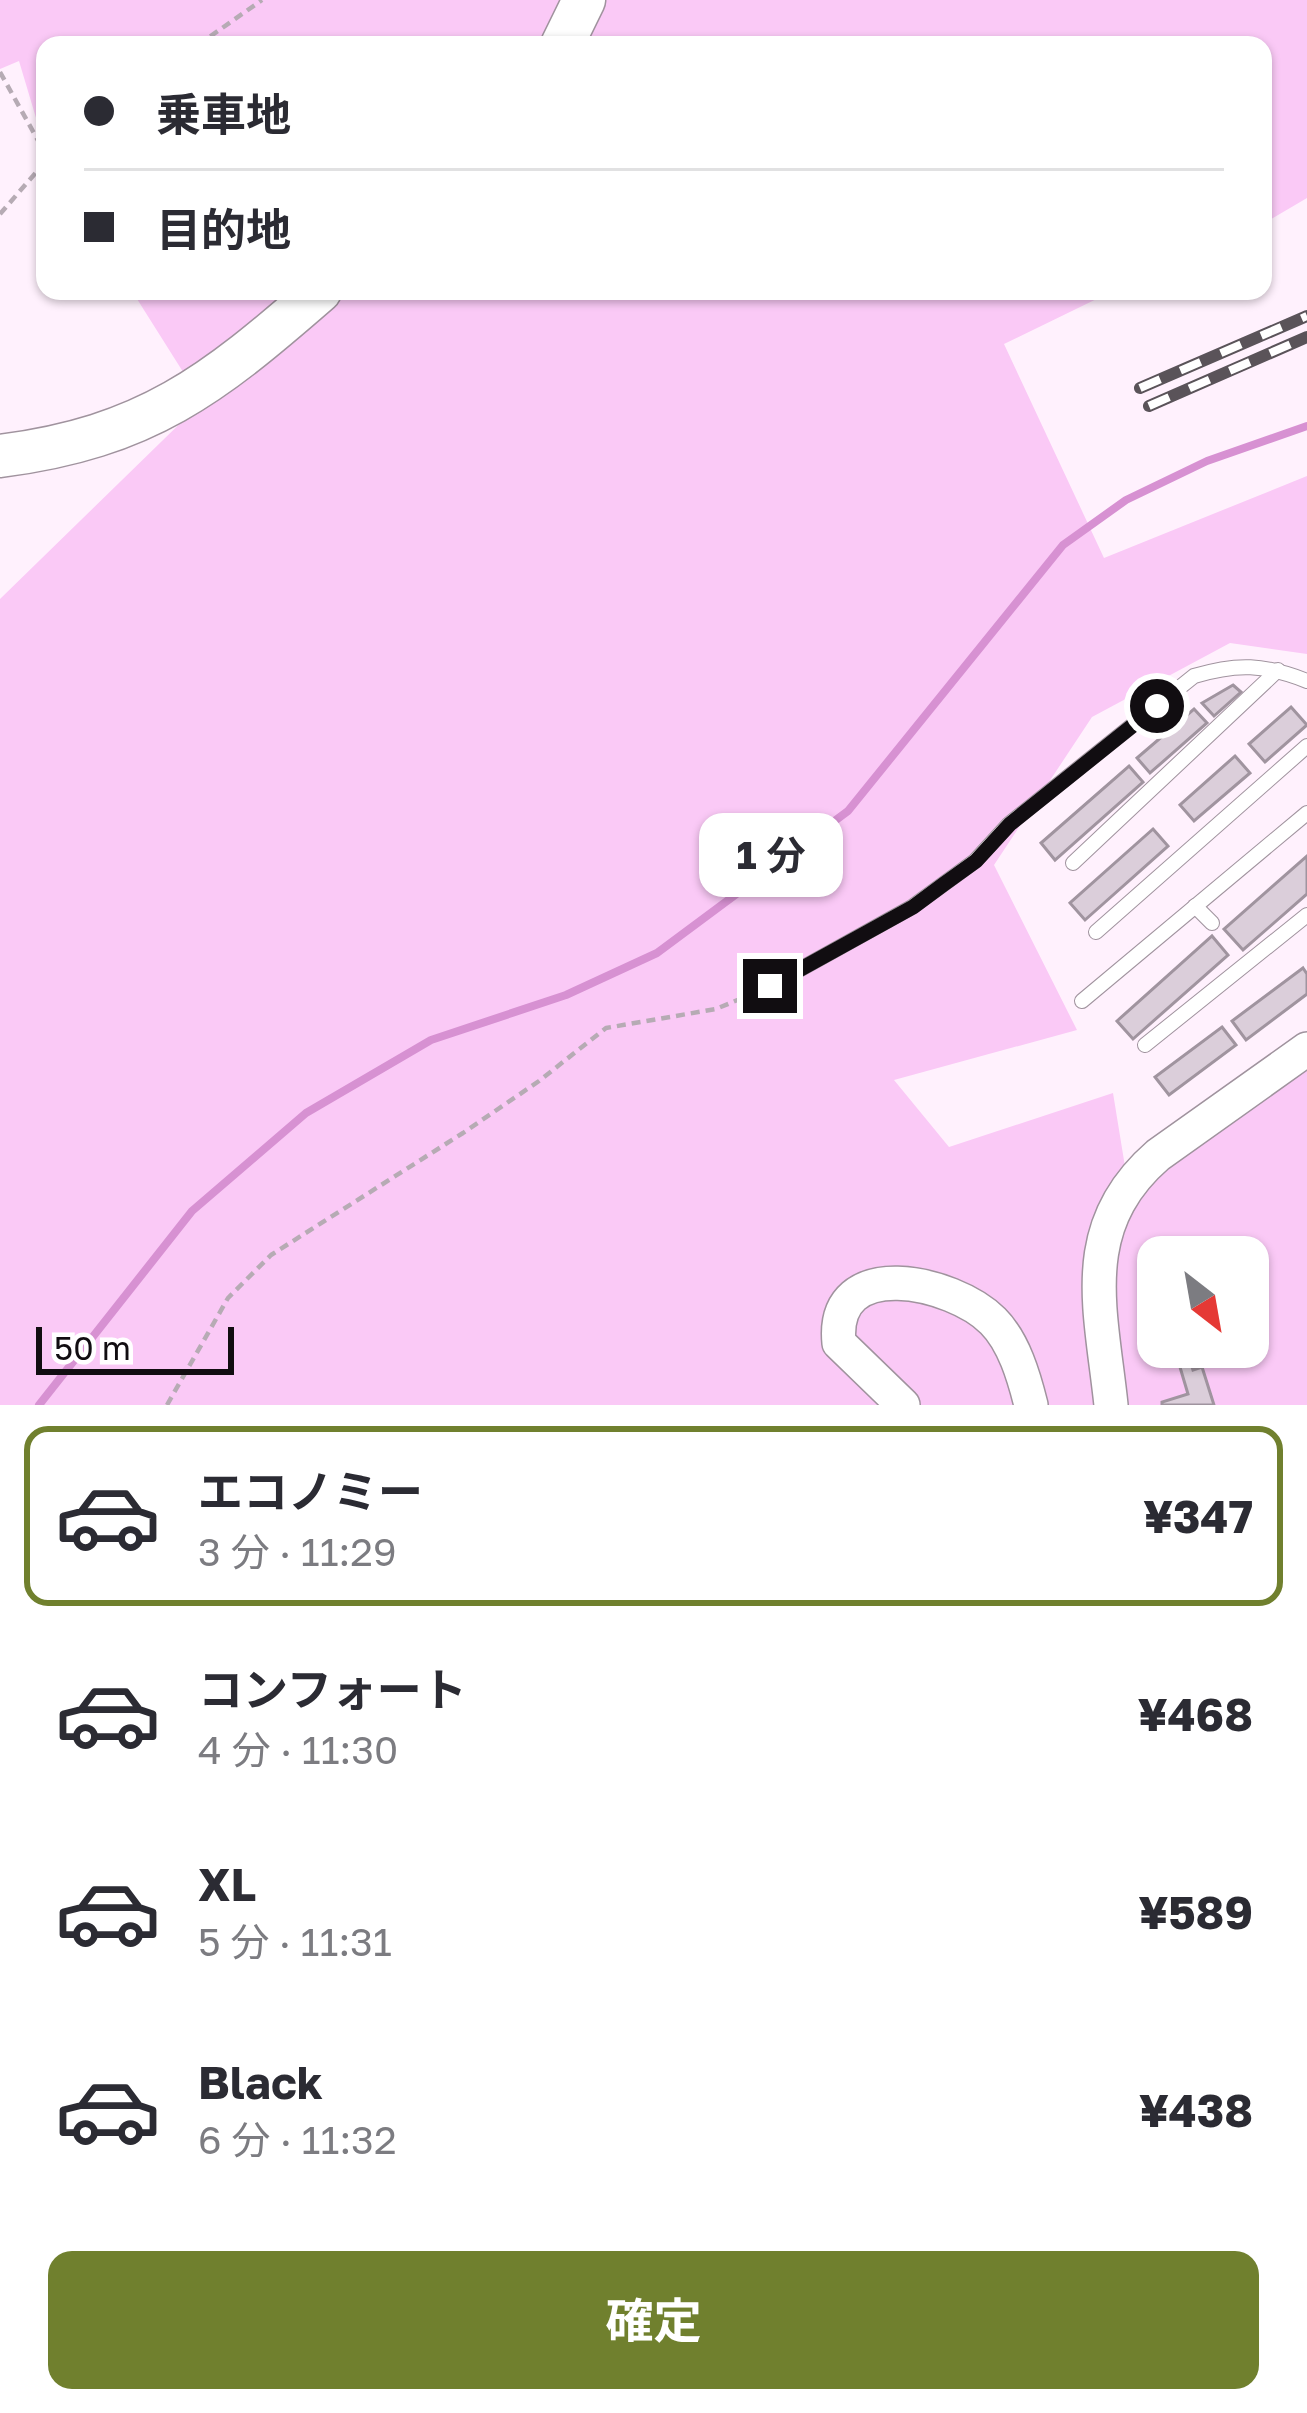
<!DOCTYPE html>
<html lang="ja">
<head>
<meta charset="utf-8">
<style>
	body { margin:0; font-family:"Golos Text","Noto Sans JP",sans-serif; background:#f7f7f7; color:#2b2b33; height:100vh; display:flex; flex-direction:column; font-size:45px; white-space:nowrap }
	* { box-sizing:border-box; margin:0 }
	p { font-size:39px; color:#7c7c81 }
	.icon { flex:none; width:66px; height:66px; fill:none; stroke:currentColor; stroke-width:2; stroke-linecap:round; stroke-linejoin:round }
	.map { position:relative; height:1405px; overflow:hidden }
	.details { display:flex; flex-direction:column; background:#fff; flex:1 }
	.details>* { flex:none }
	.hud { position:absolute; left:36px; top:36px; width:1236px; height:264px; border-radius:24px; box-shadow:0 3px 9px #0004; display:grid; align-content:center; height:264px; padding:0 48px; background:#fff }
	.needle { width:78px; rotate:149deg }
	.buttons { position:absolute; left:1137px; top:1236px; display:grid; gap:24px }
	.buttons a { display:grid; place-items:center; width:132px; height:132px; border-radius:24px; background:#fff; box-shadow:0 3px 9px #0004; font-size:60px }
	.scale { position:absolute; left:36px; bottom:30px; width:198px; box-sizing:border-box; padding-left:12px; border:6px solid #110d11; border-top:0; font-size:33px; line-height:42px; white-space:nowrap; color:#110d11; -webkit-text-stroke:9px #fff; paint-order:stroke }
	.end { position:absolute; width:54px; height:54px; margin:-27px; border:15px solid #110d11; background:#fff; box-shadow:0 0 0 6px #fff }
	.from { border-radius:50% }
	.bubble { position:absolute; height:84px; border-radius:24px; background:#fff; box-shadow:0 3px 9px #0004; font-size:39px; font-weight:700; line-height:84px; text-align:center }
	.hud b { display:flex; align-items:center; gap:42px; height:114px; font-size:45px }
	.hud b+b { border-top:3px solid #e1e1e2 }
	.hud i { width:30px; height:30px; background:#2b2b33 }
	ul { padding:21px 0 0; list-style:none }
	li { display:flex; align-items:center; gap:36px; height:180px; margin:0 24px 18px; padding:0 24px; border:6px solid transparent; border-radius:24px }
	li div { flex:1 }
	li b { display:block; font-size:45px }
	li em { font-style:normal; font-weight:700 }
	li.selected { border-color:#70802e }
	li>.icon { width:108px; height:108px; stroke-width:1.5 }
	.primary-button { display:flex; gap:24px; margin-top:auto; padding:24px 48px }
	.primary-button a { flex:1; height:138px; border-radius:24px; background:#70802e; color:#fff; font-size:48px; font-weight:700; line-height:138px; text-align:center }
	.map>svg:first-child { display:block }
	.green { fill:#fac9f6; fill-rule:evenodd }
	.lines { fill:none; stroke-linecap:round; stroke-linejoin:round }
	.stream { stroke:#d791d2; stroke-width:8 }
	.building { fill:#dbceda; stroke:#a0949f; stroke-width:3 }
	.service-casing { stroke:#a0939e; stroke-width:16 }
	.tertiary-casing { stroke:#a0939e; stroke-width:36 }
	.primary-casing { stroke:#a0939e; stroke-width:45 }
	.path { stroke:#b6abb4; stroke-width:4.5; stroke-dasharray:9 6; stroke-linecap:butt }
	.service { stroke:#fff; stroke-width:14 }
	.tertiary { stroke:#fff; stroke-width:33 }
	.primary { stroke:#fff; stroke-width:42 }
	.rail-casing { stroke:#5a5359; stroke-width:12 }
	.rail { stroke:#fff; stroke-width:8; stroke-dasharray:22; stroke-linecap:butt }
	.route { stroke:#110d11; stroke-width:15 }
</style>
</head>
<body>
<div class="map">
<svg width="1307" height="1405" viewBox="0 0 1307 1405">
	<rect width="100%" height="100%" fill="#fff1fd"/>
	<g class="green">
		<polygon points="0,0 1307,0 1307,198 1263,224 1263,45 45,45 45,148 19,61 0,69"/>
		<path d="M132 291H1113L1004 344 1104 558 1307 476V654L1230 643 1092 717 994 865 1077 1030 894 1080 949 1147 1113 1093 1128 1185 1307 1069V1405H0V599L202 402ZM1158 1257H1248V1347H1158Z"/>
	</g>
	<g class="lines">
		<polyline class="stream" points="39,1405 192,1211 306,1113 431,1040 566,995 657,953 848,811 1063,545 1126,500 1207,461 1307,426"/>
	</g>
	<g class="building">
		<polygon points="1233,685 1241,692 1214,716 1202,703"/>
		<polygon points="1291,707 1307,725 1265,762 1249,744"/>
		<polygon points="1194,709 1207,723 1150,773 1137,758"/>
		<polygon points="1235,756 1250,773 1194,821 1180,805"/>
		<polygon points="1129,766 1143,782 1055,860 1041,843"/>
		<polygon points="1153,829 1168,846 1085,920 1070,903"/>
		<polygon points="1307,856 1307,894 1243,950 1224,929"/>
		<polygon points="1212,936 1228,955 1133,1039 1117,1021"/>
		<polygon points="1303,968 1307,974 1307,994 1246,1040 1232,1021"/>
		<polygon points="1222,1027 1236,1045 1169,1095 1155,1077"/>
		<polygon points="1158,1302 1158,1341 1157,1341 1146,1306"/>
		<polygon points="1174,1347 1186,1347 1193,1370 1202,1367 1214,1405 1162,1405 1162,1402 1188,1394"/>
	</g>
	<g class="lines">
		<g class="service-casing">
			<g id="service">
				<polyline points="1073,863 1278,670"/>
				<polyline points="1195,906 1212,923"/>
				<polyline points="1096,932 1307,746"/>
				<path d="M770 986 912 907 975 861 1009 824 1194 676C1237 663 1264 664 1307 681"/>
				<polyline points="1082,1001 1307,813"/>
				<polyline points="1145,1045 1307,915"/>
			</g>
		</g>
		<g class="tertiary-casing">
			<g id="tertiary">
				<path d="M903 1405 839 1343C830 1253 953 1281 993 1321 1014 1342 1024 1377 1031 1405"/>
				<path d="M1111 1405C1101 1309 1075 1227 1158 1155L1307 1049"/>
			</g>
		</g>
		<g class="primary-casing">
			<g id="primary">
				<polyline points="562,45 584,0"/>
				<path d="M0 456C147 437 212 385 320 291"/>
			</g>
		</g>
		<g class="path">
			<polyline points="198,45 262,0"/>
			<polyline points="0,72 45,153"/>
			<polyline points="0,214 45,162"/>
			<polyline points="167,1405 228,1298 271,1255 463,1133 539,1081 606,1028 716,1009 754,993"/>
		</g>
		<use href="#service" class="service"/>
		<use href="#tertiary" class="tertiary"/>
		<use href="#primary" class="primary"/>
		<g class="rail-casing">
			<g id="rail">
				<polyline points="1140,388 1307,316"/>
				<polyline points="1149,406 1307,337"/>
			</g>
		</g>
		<use href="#rail" class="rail"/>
	</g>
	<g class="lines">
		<polyline class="route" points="770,986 913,907 944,884 976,861 1010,824 1157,706"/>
	</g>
</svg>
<div class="buttons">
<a><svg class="needle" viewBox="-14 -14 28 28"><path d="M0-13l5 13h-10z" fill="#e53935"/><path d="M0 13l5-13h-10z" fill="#7c7c81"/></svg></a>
</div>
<div class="scale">50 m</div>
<i class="end from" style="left:1157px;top:706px"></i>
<i class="end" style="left:770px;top:986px"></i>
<div class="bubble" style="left:699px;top:813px;width:144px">1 分</div>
<div class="hud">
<b><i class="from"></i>乗車地</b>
<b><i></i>目的地</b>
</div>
</div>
<section class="details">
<ul>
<li class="selected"><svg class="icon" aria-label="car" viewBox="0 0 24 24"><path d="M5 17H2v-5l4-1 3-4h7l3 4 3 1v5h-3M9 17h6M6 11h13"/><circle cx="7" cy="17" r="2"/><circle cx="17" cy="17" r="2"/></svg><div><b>エコノミー</b><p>3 分 · 11:29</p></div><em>¥347</em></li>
<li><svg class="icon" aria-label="car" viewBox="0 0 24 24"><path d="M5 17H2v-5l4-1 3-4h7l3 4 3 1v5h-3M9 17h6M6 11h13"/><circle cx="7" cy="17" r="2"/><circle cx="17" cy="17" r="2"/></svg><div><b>コンフォート</b><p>4 分 · 11:30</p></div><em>¥468</em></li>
<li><svg class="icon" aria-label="car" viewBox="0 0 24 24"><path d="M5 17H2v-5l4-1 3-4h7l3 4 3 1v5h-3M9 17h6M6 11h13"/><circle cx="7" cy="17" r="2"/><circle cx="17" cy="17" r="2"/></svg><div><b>XL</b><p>5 分 · 11:31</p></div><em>¥589</em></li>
<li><svg class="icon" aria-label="car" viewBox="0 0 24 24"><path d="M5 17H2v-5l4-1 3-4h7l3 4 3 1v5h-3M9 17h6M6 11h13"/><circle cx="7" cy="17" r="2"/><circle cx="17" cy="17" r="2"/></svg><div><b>Black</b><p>6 分 · 11:32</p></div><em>¥438</em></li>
</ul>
<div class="primary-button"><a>確定</a></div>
</section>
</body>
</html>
